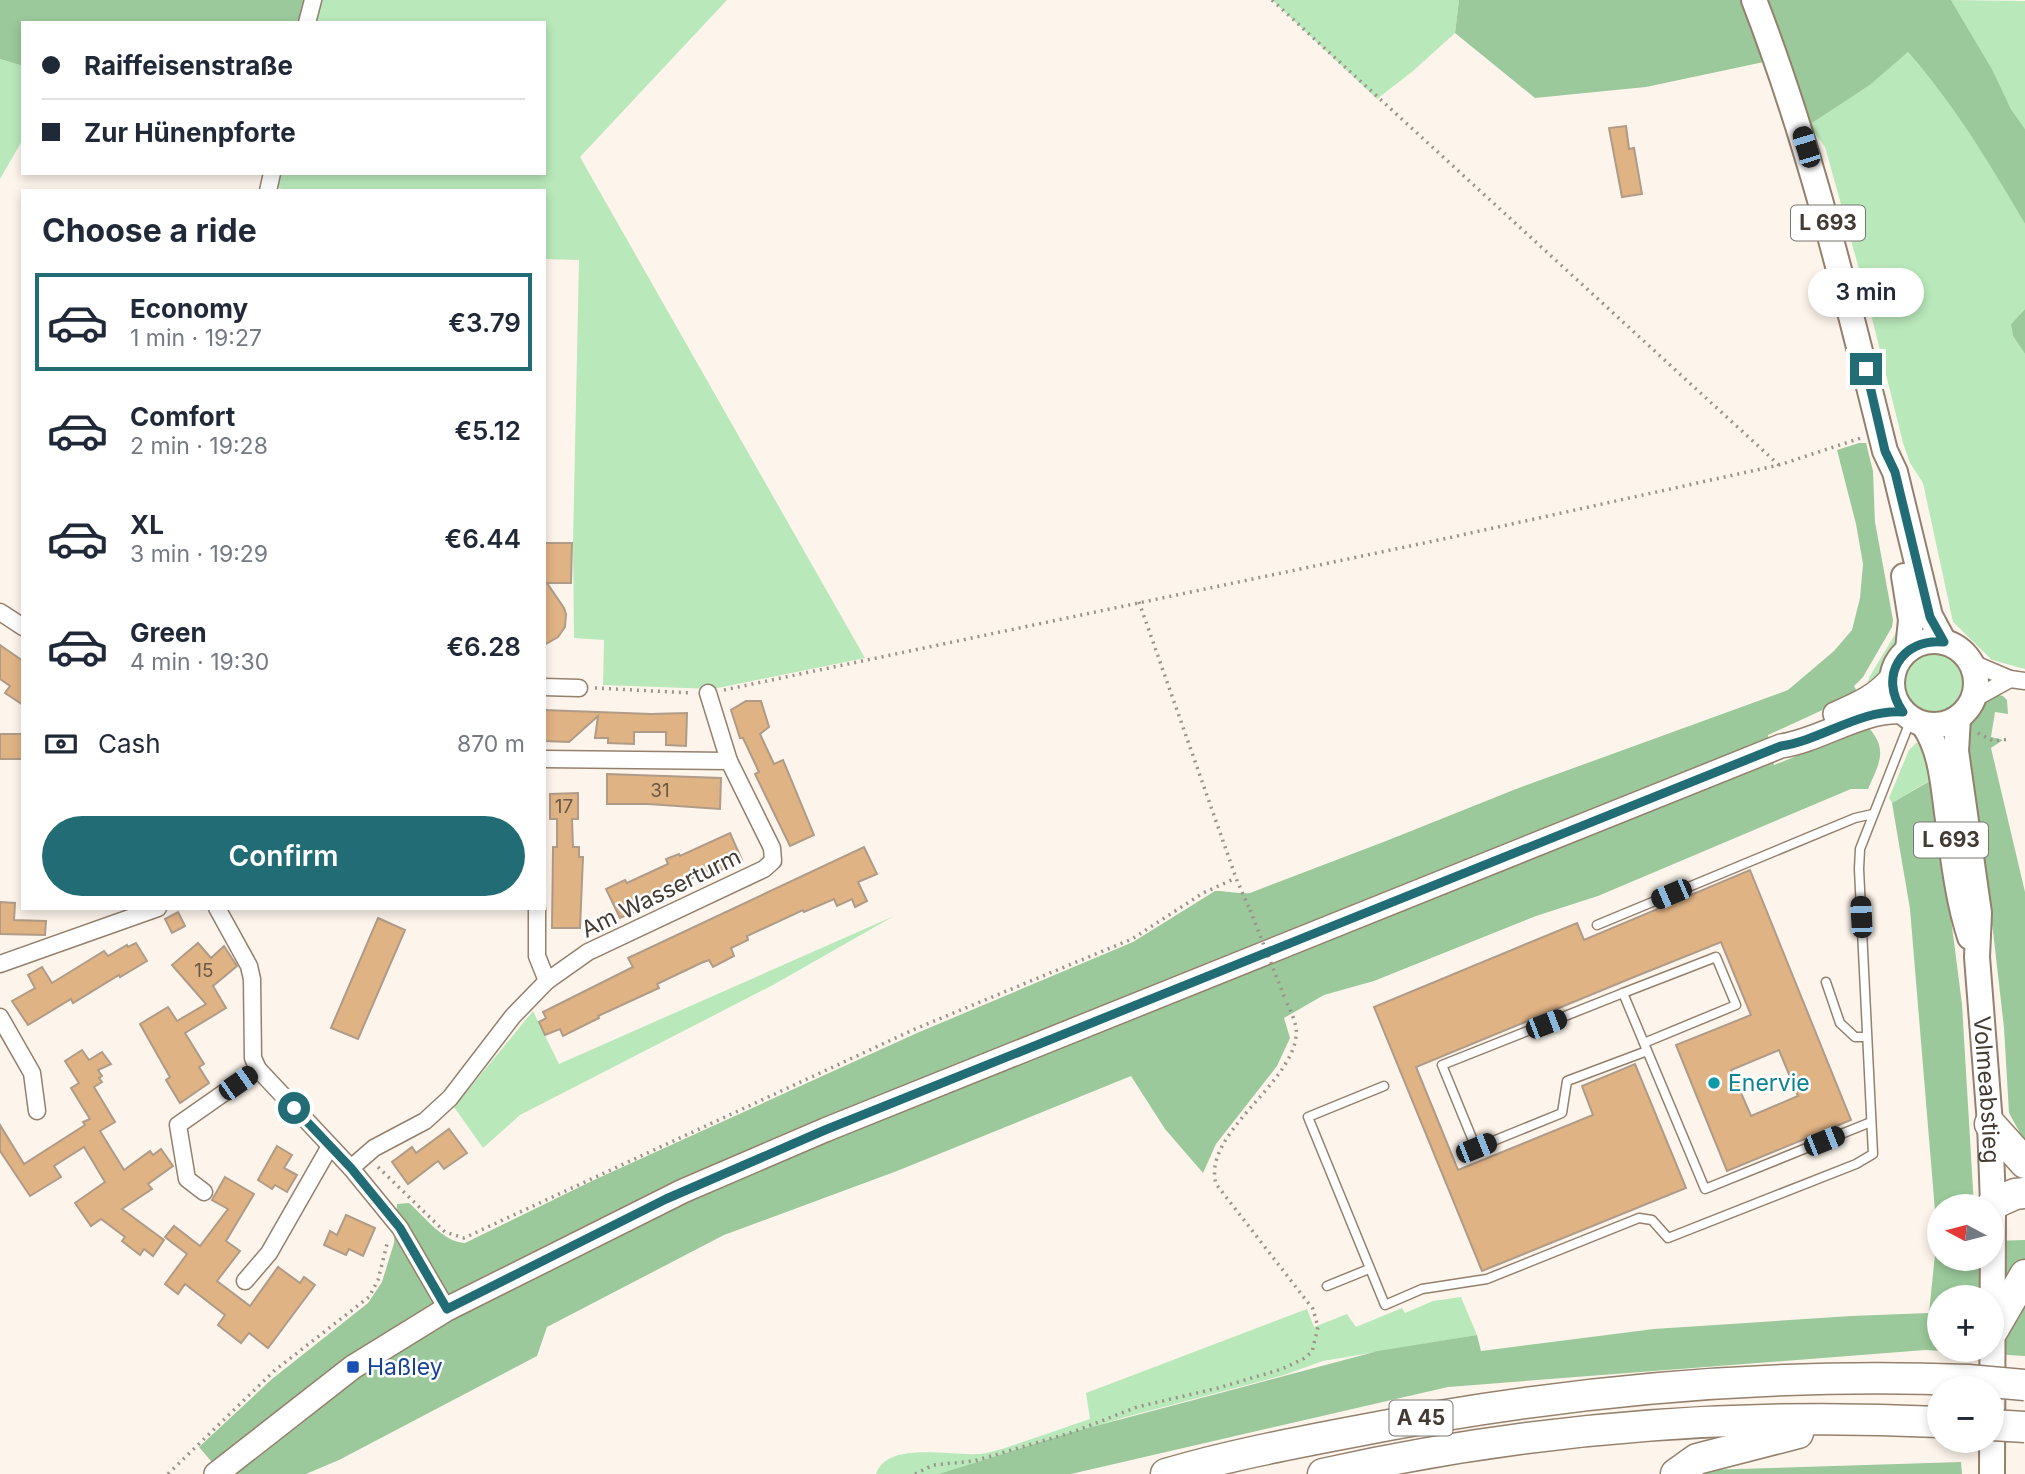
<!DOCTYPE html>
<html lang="en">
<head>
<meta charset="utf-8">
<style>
	body { margin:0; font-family:Inter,sans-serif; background:#f2f2f3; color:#1f2937; height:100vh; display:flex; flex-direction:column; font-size:26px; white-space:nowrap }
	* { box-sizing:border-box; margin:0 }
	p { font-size:23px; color:#747a83 }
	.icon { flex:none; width:38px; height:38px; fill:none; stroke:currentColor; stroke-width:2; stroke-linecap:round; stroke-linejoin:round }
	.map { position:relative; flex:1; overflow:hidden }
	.panel { position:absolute; left:21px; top:189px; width:525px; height:721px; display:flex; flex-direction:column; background:#fff; border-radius:0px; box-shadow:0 4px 10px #0003 }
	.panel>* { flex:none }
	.banner { position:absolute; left:21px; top:21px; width:525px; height:154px; border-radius:0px; box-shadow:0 4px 10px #0003; display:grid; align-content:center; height:154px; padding:0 21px; background:#fff }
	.needle { width:46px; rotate:277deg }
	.buttons { position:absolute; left:1927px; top:1194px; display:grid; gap:14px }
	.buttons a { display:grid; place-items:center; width:77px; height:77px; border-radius:50%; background:#fff; box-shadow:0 4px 10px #0003; font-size:35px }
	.end { position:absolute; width:32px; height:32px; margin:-16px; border:9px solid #226d75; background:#fff; box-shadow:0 0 0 4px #fff }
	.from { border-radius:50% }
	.bubble { position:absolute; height:49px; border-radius:24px; background:#fff; box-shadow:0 4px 10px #0003; font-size:23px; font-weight:600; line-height:49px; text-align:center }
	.car { position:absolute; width:21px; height:42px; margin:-21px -10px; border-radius:9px; box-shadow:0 0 5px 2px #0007; background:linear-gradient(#222 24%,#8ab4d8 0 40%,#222 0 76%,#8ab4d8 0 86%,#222 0) }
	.banner b { display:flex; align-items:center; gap:24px; height:66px; font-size:26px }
	.banner b+b { border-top:2px solid #e0e1e3 }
	.banner i { width:18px; height:18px; background:#1f2937 }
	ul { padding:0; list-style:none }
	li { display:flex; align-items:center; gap:21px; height:98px; margin:0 14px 10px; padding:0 7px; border:4px solid transparent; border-radius:0px }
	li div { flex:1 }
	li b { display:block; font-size:26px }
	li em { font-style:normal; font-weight:600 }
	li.on { border-color:#226d75 }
	li>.icon { width:63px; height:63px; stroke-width:1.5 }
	h2 { padding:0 21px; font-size:32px; line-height:84px }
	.pay { display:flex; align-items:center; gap:18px; height:77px; padding:0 21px; font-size:26px }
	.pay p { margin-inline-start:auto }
	.button { display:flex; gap:14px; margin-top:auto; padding:14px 21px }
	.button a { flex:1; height:80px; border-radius:42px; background:#226d75; color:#fff; font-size:28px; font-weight:600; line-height:80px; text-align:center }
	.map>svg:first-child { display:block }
	.green { fill:#b9e8ba }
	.forest { fill:#9bc99b; fill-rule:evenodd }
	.building { fill:#e0b384; stroke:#af9b87; stroke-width:2; fill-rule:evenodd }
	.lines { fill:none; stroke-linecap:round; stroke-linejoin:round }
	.lane-casing { stroke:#94806d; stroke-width:11 }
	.street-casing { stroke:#94806d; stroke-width:19 }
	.secondary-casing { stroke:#94806d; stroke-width:26 }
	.primary-casing { stroke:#94806d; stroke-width:28 }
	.highway-casing { stroke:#94806d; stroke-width:33 }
	.path { stroke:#9b938a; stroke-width:3.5; stroke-dasharray:2 5; stroke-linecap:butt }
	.lane { stroke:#fff; stroke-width:8 }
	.street { stroke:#fff; stroke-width:16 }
	.secondary { stroke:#fff; stroke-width:23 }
	.primary { stroke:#fff; stroke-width:24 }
	.highway { stroke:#fff; stroke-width:30 }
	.highway-bridge-casing { stroke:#94806d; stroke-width:33; stroke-linecap:butt }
	.path-bridge { stroke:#9b938a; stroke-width:3.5; stroke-dasharray:2 5; stroke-linecap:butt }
	.highway-bridge { stroke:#fff; stroke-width:30 }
	.route { stroke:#226d75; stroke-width:9 }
	.culture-dot { fill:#0f9aa8; stroke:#fff; stroke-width:2.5 }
	.transit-dot { fill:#1a4fb4; stroke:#fff; stroke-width:2.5 }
	.labels { text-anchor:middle; stroke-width:5; stroke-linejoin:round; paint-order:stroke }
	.number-label { font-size:19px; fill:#6a5946 }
	.shield { fill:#fff; stroke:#7b7670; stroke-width:2 }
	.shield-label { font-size:21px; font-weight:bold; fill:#433b32 }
	.street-label { font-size:23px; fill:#433b32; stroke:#fff }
	.culture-label { font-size:23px; fill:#0d838f; stroke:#fff; text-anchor:start }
	.transit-label { font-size:23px; fill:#164399; stroke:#fff; text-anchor:start }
</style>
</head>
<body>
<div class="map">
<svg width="2025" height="1474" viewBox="0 0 2025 1474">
	<rect width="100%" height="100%" fill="#fdf5ec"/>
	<g class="green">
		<polygon points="320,0 727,0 580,157 865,658 713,689 603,685 604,640 574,638 573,543 579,260 544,259 544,191 289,191 278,188 281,173 544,173 544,23 315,23"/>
		<polygon points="1272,0 1459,0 1455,33 1413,71 1377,99"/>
		<polygon points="1951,0 2025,1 2025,129 2011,109 1992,69"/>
		<polygon points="1908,52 1938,86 1990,164 2025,224 2025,309 2011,324 2013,336 2025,354 2025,669 1992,660 1953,622 1923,483 1910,463 1903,443 1866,294 1825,147 1809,125 1870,85"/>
		<polygon points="0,59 23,66 23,139 0,179"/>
		<path d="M1900 626C1896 652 1884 673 1865 690L1870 676Z"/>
		<circle cx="1934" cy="684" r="31"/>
		<polygon points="1916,743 1922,743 1932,779 1892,803 1889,798 1909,750"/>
		<polygon points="894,916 773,985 520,1115 483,1148 454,1107 533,1011 559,1064"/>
		<path d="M1461 1297 1477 1335 1323 1361 1284 1375 1122 1418 945 1474H876C888 1438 959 1459 987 1453 1021 1444 1056 1430 1090 1419L1086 1393 1307 1309 1314 1327 1347 1314 1356 1327 1402 1308 1405 1313 1433 1301Z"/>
	</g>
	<g class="forest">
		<polygon points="0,0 306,0 301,23 23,23 23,66 0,59"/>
		<path d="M1459 0H1951L1992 69 2011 109 2025 129V224C1990 164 1954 104 1908 52L1870 85 1809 125 1778 59 1646 87 1535 98 1455 33Z"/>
		<polygon points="2025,309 2025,354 2013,336 2011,324"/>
		<path d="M1859 443H1866L1873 471 1875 522 1893 620 1892 627 1863 677 1854 686 1860 697 1840 702 1768 735 1774 765 1868 727C1888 749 1880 762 1868 789H1851L1598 896 1536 916 1374 981 1324 995 1284 1018 1290 1038 1277 1066 1216 1144 1203 1173 1165 1129 1131 1076 897 1171 724 1235 547 1327 537 1356 339 1460 306 1474H222L199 1447 272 1379 368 1303 382 1282 394 1243 397 1204 409 1203C425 1217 443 1242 465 1243L594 1180 917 1033 1133 942 1215 891C1229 891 1235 894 1250 893L1386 841 1516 789 1788 690 1834 651 1852 630 1860 598 1863 564 1856 524 1837 450Z"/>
		<path d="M1994 694 2003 696 2007 700 2008 714 1995 712 1991 737 2003 740 1991 748 2025 892V1142L2009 1113 2004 1028 1993 931 1968 773C1966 766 1962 758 1962 751 1962 729 1977 706 1994 694Z"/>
		<path d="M1933 779 1962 1004 1974 1206H1939V1258H1992V1241L2025 1240V1356L1925 1350 1448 1387 1071 1474H939L1073 1432 1378 1351 1477 1335 1481 1351 1654 1329 1851 1316 1929 1313 1937 1235 1910 909 1892 803ZM1939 1297H1992V1349H1939Z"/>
		<polygon points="1961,1462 1962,1474 1699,1474 1704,1470"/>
	</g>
	<g class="building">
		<polygon points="1626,126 1629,149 1634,148 1642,194 1622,197 1609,128"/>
		<polygon points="544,543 572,543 571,583 547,583 564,608 566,614 565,627 558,637 544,645"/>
		<polygon points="0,645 23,661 23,705 5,693 10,686 0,679"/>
		<polygon points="746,701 761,701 769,727 760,734 774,764 783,760 814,835 790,846 755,774 759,772 743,738 740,738 731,710"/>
		<polygon points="544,710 651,714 687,713 686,746 666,745 666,732 634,732 634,744 608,743 608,738 595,738 598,716 569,742 544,741"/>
		<rect x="0" y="734" width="23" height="25"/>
		<polygon points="607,774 721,778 720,809 648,804 607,804"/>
		<polygon points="578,793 578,819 572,819 573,847 579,847 579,857 583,857 580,928 552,928 553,847 557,847 557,819 550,819 550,794"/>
		<polygon points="730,833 742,860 715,873 713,869 690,879 692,884 669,895 667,890 636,904 639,910 620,918 606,889 625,880 627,883 668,864 666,859 679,854 680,856"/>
		<polygon points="864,847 877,874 858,882 867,901 855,907 852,899 837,906 834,899 804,912 803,910 747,936 748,940 731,948 734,956 713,967 709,960 701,963 657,984 659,988 598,1016 599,1018 563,1036 560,1029 545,1035 539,1022 546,1018 543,1012 633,967 628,958"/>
		<path d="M1750 870 1851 1120 1727 1171 1676 1045 1751 1015 1721 942 1634 977 1416 1067 1458 1170 1593 1115 1582 1086 1635 1064 1686 1188 1482 1271 1374 1007 1577 923 1584 940ZM1779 1050 1798 1096 1751 1116 1731 1070Z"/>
		<polygon points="0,902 15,903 14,920 46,921 45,935 0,934"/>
		<polygon points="178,912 185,926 172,933 165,919"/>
		<polygon points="378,918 405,930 358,1039 331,1028"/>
		<polygon points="136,943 147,961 120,977 119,975 73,1003 71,999 28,1025 12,1001 35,988 28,975 42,967 52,983 104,951 108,956 127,945 128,947"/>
		<polygon points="198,943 211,958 224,946 237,966 213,986 226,1008 185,1033 204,1064 199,1067 209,1083 180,1103 166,1080 170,1077 140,1024 168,1007 177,1021 206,1004 172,965"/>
		<polygon points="82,1050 89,1060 102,1052 111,1064 98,1070 102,1076 99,1078 102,1082 94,1087 115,1122 100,1131 124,1170 150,1151 153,1155 161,1149 173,1166 148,1184 152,1189 122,1209 164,1240 153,1256 144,1249 140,1255 122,1241 125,1237 101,1219 91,1226 75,1203 105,1182 84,1147 54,1166 61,1177 30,1196 0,1151 0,1125 24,1164 85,1125 83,1122 90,1119 71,1088 79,1083 65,1061"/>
		<polygon points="449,1129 467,1153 444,1169 438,1161 408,1184 392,1162 412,1147 416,1153"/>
		<polygon points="277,1146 292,1155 284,1168 297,1175 287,1192 275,1185 272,1189 258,1180"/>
		<polygon points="225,1177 254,1194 226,1241 240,1251 217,1281 250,1306 278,1267 300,1283 304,1277 315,1285 268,1348 249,1333 241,1343 218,1325 225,1315 185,1284 178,1294 165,1284 187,1254 165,1237 174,1226 200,1246 228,1209 212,1200"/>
		<polygon points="346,1215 375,1228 363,1256 349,1249 346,1255 324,1245 330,1231 337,1235"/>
	</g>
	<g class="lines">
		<g class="lane-casing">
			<g id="lane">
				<polyline points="1597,925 1855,818 1873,814"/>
				<polyline points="1826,982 1840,1023 1855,1037 1866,1037"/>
				<polyline points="1623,993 1716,957 1736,1005 1644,1043"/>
				<polyline points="1647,1051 1567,1081 1562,1113 1476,1148 1442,1065 1623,993 1705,1189 1871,1122"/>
				<polyline points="1384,1086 1308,1117 1385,1305 1422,1289 1487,1279 1639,1218 1652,1220 1668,1238 1856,1164 1873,1154 1859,869 1860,849 1911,719"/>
				<polyline points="1327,1286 1369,1269"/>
			</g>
		</g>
		<g class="street-casing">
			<g id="street">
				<polyline points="307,23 313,0"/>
				<polyline points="268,191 272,173"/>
				<polyline points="0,612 23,627"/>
				<polyline points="1970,662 2010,679 2025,681"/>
				<polyline points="544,687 579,688"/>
				<polyline points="708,693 729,761"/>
				<polyline points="1972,700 2010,679"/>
				<polyline points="217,908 249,966 252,979 253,1058 258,1069 351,1168 400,1228 447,1309"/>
				<polyline points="537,908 537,956 547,981"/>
				<polyline points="0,964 158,908"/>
				<polyline points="0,1017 32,1073 37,1111"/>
				<polyline points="351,1168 374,1148 425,1121 450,1098 513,1016 547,981 588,952 764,869 773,861 772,848 729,761 544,759"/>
				<polyline points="204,1192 187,1179 178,1125 258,1069"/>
				<polyline points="245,1281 269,1253 329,1148"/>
			</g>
		</g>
		<g class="secondary-casing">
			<g id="secondary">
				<path d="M1835 714C1858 704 1877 696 1893 676"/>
				<path d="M216 1474 353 1367 447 1309 683 1191 825 1130 1781 746C1822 740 1862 709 1903 712"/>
			</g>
		</g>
		<g class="primary-casing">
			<g id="primary">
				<path d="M1754 0C1811 147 1847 299 1885 451L1895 472 1930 616 1944 642"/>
				<polyline points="1904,576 1911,620 1908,650"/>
				<circle cx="1934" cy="683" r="42"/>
				<path id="s1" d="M1958 718 1956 751 1979 913 1977 957 1990 1124 1993 1204 1992 1474"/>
				<path d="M1923 724C1941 749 1943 783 1947 813 1953 855 1957 897 1970 937"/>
			</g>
		</g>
		<g class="highway-casing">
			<g id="highway">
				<polyline points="1990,1124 2025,1163"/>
				<polyline points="1993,1204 2015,1194 2025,1193"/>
				<polyline points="1993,1330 2025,1275"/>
				<path d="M1166 1474C1227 1456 1289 1444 1352 1432 1554 1392 1762 1372 1968 1380"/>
				<path d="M1323 1474C1524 1429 1734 1412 1939 1422"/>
				<polyline points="1676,1474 1697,1459 1798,1433"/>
			</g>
		</g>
		<g class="path">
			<polyline points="1272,0 1779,465"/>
			<polyline points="1139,602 1236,878 1250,910"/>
			<polyline points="595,688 692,693"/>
			<polyline points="724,690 1448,538 1779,465 1861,438"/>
			<polyline points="1978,733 1993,741 2010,739"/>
			<polyline points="378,1167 445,1232 464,1238 915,1029 1132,939 1203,893 1236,878"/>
			<polyline points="168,1474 274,1371 369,1297 378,1280 388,1240"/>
			<path d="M915 1474 933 1465 974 1461 1073 1432 1137 1407 1218 1388 1282 1369 1303 1359 1312 1352 1318 1327 1313 1309 1216 1184C1202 1134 1290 1086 1296 1037 1298 1025 1291 1012 1286 1001"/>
		</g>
		<use href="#lane" class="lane"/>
		<use href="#street" class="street"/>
		<use href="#secondary" class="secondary"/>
		<use href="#primary" class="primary"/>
		<use href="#highway" class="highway"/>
		<g class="highway-bridge-casing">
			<g id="highway-bridge">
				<polyline points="1968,1380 2025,1385"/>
				<polyline points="1992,1425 2025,1427"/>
			</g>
		</g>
		<polyline class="path-bridge" points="1250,910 1286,1001"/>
		<use href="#highway-bridge" class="highway-bridge"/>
	</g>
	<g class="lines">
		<path class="route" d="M294 1108 351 1168 400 1228 447 1309 666 1199 825 1130 1781 746C1822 740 1860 709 1903 712 1878 677 1901 638 1944 642L1930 617 1895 472 1885 451 1866 369"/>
	</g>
	<circle class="culture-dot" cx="1714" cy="1083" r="7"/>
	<rect class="transit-dot" x="346" y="1360" width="14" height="14" rx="3.5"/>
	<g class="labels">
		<g class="number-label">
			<text x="660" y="797">31</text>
			<text x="564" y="813">17</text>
			<text x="204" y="977">15</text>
		</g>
		<g class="shield">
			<rect x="1791" y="205.5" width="74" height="35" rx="5"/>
			<rect x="1914" y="822.5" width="74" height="35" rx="5"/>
			<rect x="1389.5" y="1400.5" width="63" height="35" rx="5"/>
		</g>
		<g class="shield-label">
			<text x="1828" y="230">L 693</text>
			<text x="1951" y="847">L 693</text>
			<text x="1421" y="1425">A 45</text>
		</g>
		<g class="street-label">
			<text transform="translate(661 893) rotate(-26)" y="8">Am Wasserturm</text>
			<text dy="8" stroke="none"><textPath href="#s1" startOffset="374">Volmeabstieg</textPath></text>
		</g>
		<g class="culture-label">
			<text x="1728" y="1091">Enervie</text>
		</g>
		<g class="transit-label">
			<text x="367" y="1375">Haßley</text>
		</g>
	</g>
</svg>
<div class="buttons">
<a><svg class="needle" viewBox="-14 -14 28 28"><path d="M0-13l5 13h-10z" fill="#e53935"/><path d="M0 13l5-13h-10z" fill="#747a83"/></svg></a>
<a>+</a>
<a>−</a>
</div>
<i class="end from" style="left:294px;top:1108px"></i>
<i class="end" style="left:1866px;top:369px"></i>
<div class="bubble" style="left:1808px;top:268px;width:116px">3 min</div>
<i class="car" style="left:1806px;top:147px;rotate:343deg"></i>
<i class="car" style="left:1671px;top:894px;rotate:247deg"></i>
<i class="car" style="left:1861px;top:917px;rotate:357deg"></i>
<i class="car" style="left:1546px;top:1024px;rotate:69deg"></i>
<i class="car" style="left:238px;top:1083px;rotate:55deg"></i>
<i class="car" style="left:1824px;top:1141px;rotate:68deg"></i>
<i class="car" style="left:1476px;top:1148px;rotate:68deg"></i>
<div class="banner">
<b><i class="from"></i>Raiffeisenstraße</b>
<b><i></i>Zur Hünenpforte</b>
</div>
<section class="panel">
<h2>Choose a ride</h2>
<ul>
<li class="on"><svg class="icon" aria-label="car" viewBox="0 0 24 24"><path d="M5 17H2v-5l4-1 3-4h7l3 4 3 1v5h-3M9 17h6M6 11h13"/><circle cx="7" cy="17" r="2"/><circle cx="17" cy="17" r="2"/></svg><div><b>Economy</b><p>1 min · 19:27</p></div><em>€3.79</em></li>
<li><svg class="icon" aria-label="car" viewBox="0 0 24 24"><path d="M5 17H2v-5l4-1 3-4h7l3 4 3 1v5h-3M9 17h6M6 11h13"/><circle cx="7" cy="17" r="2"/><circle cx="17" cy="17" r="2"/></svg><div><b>Comfort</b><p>2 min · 19:28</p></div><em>€5.12</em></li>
<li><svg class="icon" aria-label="car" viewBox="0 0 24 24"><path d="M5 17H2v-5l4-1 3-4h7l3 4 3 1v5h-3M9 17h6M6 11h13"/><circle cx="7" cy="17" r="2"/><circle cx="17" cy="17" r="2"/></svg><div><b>XL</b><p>3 min · 19:29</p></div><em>€6.44</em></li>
<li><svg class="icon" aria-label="car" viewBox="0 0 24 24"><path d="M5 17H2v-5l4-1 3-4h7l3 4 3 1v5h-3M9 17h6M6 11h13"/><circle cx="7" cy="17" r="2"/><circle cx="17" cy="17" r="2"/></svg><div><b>Green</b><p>4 min · 19:30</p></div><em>€6.28</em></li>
</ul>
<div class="pay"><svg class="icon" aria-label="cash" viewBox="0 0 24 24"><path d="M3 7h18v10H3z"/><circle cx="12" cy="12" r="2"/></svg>Cash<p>870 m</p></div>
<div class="button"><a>Confirm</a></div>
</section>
</div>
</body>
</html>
